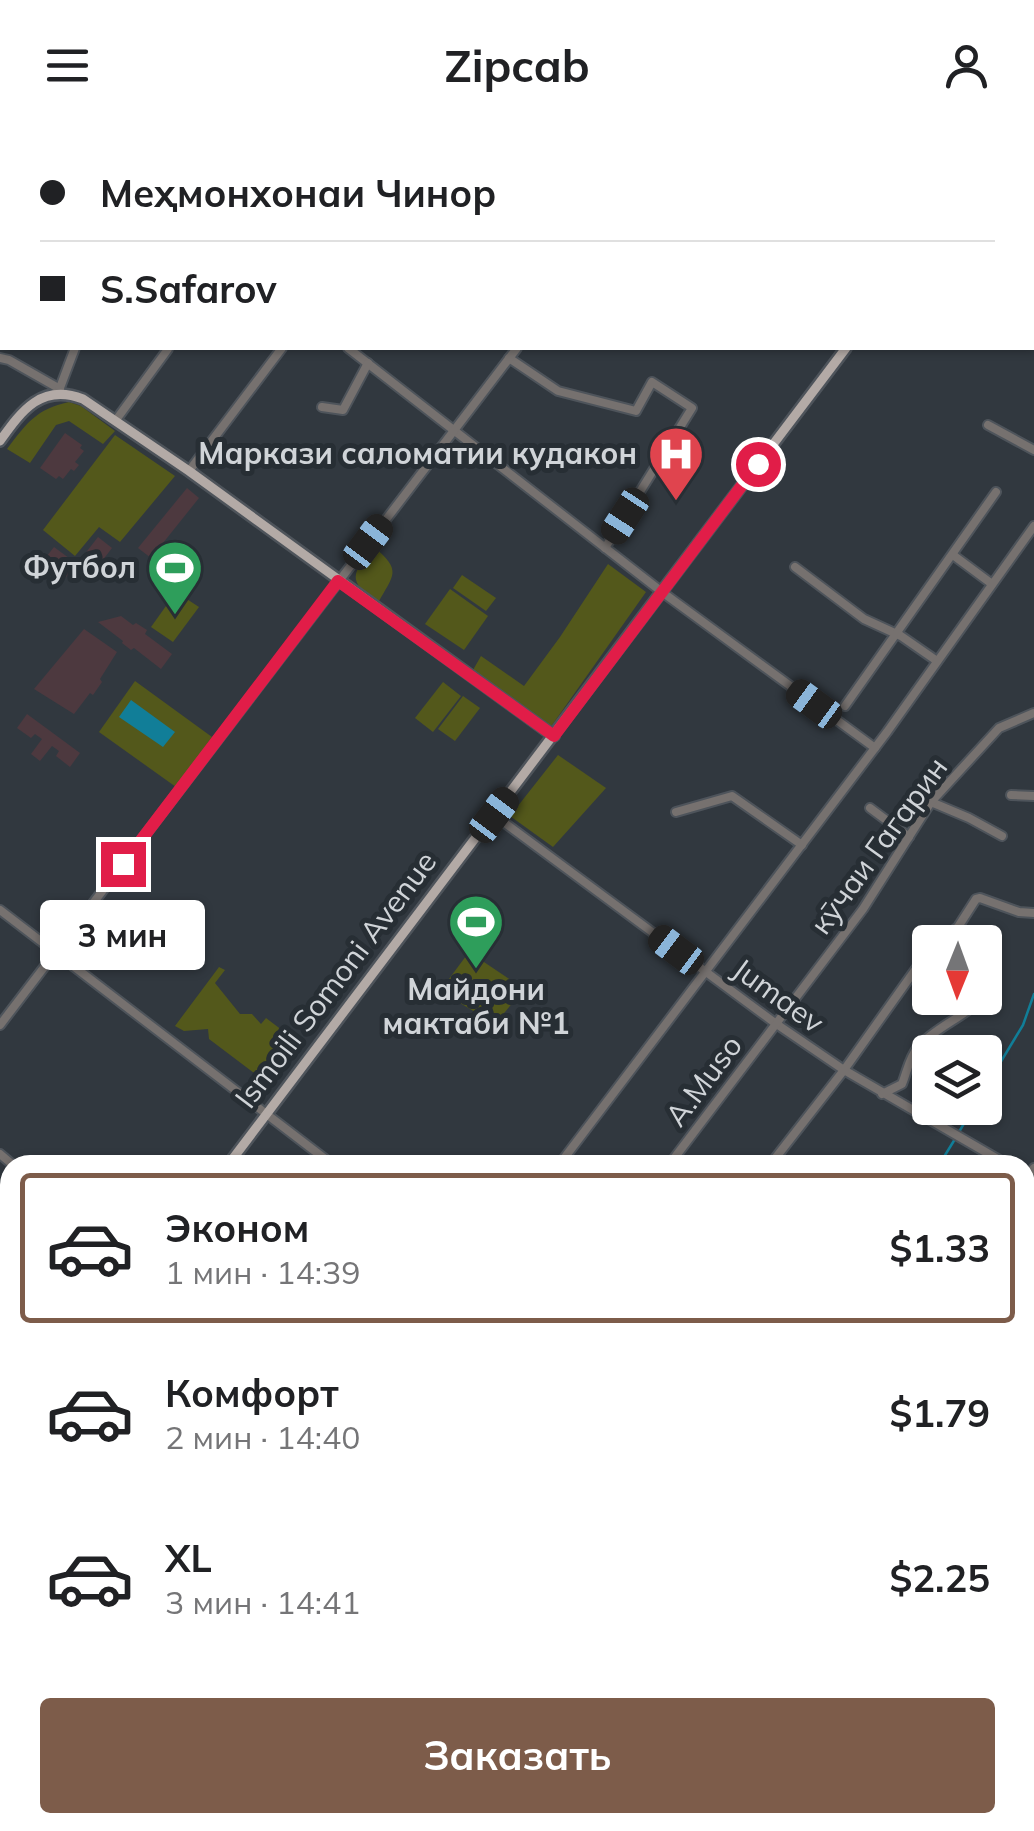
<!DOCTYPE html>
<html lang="ru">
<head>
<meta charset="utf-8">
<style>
	body { margin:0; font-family:Mulish,sans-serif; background:#f2f2f2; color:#202124; height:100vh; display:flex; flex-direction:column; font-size:38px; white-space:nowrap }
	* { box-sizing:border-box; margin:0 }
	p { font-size:32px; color:#757577 }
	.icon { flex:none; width:55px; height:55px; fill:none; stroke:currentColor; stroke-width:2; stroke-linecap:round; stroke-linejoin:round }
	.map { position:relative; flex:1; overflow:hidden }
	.drawer { position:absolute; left:0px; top:1025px; width:1035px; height:678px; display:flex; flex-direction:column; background:#fff; border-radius:30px 30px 0 0; box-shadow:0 2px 8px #0004 }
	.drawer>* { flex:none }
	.banner { position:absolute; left:0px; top:0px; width:1035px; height:220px; box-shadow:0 2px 8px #0004; display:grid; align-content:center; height:220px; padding:0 40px; background:#fff }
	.needle { width:65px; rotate:181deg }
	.controls { position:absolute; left:912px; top:795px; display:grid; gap:20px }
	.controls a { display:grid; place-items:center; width:90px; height:90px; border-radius:10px; background:#fff; box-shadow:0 2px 8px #0004; font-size:50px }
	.end { position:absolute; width:45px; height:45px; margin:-22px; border:12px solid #e11d48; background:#fff; box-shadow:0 0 0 5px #fff }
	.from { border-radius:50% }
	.bubble { position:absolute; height:70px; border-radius:10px; background:#fff; box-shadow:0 2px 8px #0004; font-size:32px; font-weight:700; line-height:70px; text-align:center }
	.car { position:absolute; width:30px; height:60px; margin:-30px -15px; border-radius:12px; box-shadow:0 0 8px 2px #0007; background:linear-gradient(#222 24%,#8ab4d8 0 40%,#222 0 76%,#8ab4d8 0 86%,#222 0) }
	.banner b { display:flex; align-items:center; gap:35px; height:95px; font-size:38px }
	.banner b+b { border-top:2px solid #e0e0e0 }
	.banner i { width:25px; height:25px; background:#202124 }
	ul { padding:18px 0 0; list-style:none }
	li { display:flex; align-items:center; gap:30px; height:150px; margin:0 20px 15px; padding:0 20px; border:5px solid transparent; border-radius:10px }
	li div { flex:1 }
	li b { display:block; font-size:38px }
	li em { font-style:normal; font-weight:700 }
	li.current { border-color:#7d5c4a }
	li>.icon { width:90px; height:90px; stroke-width:1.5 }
	.button { display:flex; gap:20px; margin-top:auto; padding:20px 40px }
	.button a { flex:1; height:115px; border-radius:10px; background:#7d5c4a; color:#fff; font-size:40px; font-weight:700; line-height:115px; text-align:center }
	header { display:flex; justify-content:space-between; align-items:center; height:130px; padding:0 40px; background:#fff; font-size:45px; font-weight:700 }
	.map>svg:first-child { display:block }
	.education { fill:#4d393f }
	.green { fill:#53581b }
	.water { fill:#117e98 }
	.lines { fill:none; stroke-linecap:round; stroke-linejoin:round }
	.stream { stroke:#117e98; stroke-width:2.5 }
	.minor-casing { stroke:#4e545b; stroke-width:12 }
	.major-casing { stroke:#4e545b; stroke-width:14 }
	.minor { stroke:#76716f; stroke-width:8 }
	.major { stroke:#b3aaa6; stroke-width:9 }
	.route { stroke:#e11d48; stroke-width:12 }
	.labels { text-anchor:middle; stroke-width:10; stroke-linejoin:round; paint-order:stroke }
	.poi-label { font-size:30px; font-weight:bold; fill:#d0d4d8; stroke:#272e34; text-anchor:end }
	.street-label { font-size:30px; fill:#d0d4d8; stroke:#272e34 }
</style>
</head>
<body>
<header><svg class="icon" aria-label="menu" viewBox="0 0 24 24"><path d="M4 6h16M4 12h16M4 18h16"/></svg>Zipcab<svg class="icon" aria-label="person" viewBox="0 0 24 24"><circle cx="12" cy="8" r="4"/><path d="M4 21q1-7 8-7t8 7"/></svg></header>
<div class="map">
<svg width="1034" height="1701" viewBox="0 0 1034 1701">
	<rect width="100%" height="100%" fill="#31383f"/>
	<g class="education">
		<polygon points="65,303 82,315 80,318 84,321 75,332 79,335 74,341 71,339 63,349 59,346 56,349 40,338"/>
		<polygon points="187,358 199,368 151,428 138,418"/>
		<polygon points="98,407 112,418 86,452 72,441 65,448 43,431 54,417 77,434"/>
		<polygon points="121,486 133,495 136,493 147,500 145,504 172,524 161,539 134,518 131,520 122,513 123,511 98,492"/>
		<polygon points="84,499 117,522 100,549 102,552 93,565 90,563 74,584 34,559"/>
		<polygon points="27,584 80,623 70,637 56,626 59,621 52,616 40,631 31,624 42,609 35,604 31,608 17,598"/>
	</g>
	<g class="green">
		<path d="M69 272 81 276 115 301 103 314 69 291 56 295 30 333 7 319C27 293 36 279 69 272Z"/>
		<polygon points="115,305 175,346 120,412 99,397 75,426 43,400"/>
		<path d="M374 417C402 441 394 444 378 473 346 450 352 444 374 417Z"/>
		<polygon points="608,434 646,462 550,598 473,540 481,526 524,556 560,507"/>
		<polygon points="462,445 496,468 486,481 453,458"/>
		<polygon points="450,459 488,486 464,520 425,494"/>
		<polygon points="176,462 199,477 173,512 151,497"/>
		<polygon points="135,551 212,607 176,657 99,602"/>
		<polygon points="443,552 461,566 433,602 415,588"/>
		<polygon points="463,566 480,578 455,611 438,599"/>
		<polygon points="558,625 606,658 553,717 510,686"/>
		<polygon points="469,822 524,859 495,894 440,861"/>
		<polygon points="219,837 225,840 215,853 240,884 252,884 261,894 266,888 299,913 263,962 252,954 258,946 209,909 208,899 184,901 175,896"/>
	</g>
	<polygon class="water" points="131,570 175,602 163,617 119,587"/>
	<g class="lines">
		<g class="stream">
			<polyline points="985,958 1023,895 1034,864"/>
			<polyline points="959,1002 973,978"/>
			<polyline points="939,1035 955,1009"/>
			<polyline points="1025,1294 1034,1283"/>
			<polyline points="505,1701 524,1697 544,1701"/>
			<polyline points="640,1701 643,1692"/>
			<polyline points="737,1701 740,1692"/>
		</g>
		<g class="minor-casing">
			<g id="minor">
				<polyline points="311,0 311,2"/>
				<polyline points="514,0 521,2"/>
				<polyline points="988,0 991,2"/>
				<polyline points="40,2 44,0"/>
				<polyline points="119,2 120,0"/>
				<polyline points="220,2 221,0"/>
				<polyline points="438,2 440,0"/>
				<polyline points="555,2 556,0"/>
				<polyline points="677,2 679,0"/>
				<polyline points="0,28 2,26"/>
				<polyline points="1032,36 1034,37"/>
				<polyline points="0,68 2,69"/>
				<polyline points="1032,95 1034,94"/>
				<polyline points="1032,138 1034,139"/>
				<polyline points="348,218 662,462 875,618"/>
				<polyline points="0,228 9,230 60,259"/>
				<polyline points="509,228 558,261 636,281 652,252 692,278 605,418"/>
				<polyline points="58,263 75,218"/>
				<polyline points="322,277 343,280 368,233"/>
				<polyline points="116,290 168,219 166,218"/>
				<polyline points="988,295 1034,320"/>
				<polyline points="189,341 282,218"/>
				<polyline points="953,425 992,454"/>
				<polyline points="795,437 864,489 901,506 937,531"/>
				<polyline points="845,576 996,362"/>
				<polyline points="1011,665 1034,666"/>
				<polyline points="931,672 969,688 1002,706"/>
				<polyline points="870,678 909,707"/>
				<polyline points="676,682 732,666 802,715"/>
				<polyline points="494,685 775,893 844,940 1008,1035"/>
				<polyline points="0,780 333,1035"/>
				<polyline points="938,812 958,797 976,769 980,768 1019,782 1034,783"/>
				<polyline points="0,895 517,218"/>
				<path d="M882 964 902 954C907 942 909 928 918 917 936 897 964 887 983 868"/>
				<polyline points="0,1024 13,1035"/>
				<polyline points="559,1035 887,602 1034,396"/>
				<polyline points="669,1035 863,779 931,672 999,598 1034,583"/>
				<polyline points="770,1035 844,940 930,819"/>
				<polyline points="1027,1046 1034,1038"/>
				<polyline points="0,1090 10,1098"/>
				<polyline points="1025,1101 1034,1087"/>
				<polyline points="1025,1417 1034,1412"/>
				<polyline points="0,1515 10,1502"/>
				<polyline points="1025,1530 1034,1525"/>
				<polyline points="0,1609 10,1617"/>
				<polyline points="1025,1609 1034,1603"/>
				<polyline points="0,1629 10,1625"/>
				<polyline points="104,1701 124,1692"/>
				<polyline points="473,1701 482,1696 482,1692"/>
				<polyline points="757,1701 760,1692"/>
				<polyline points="915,1701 915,1692"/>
			</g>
		</g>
		<g class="major-casing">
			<g id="major">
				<polyline points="1008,2 1010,0"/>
				<path d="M0 311C22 280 42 253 83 269L189 341 554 606"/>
				<polyline points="228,1035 846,218"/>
				<polyline points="0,1337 10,1324"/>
			</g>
		</g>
		<use href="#minor" class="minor"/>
		<use href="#major" class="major"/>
	</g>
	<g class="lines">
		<polyline class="route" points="123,734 338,451 554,606 758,334"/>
	</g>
	<defs>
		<g id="hospital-pin" transform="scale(2.875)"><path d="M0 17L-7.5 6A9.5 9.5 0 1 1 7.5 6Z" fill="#e0444e" stroke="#272e34"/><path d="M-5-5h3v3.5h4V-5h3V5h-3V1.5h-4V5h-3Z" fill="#fff"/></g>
		<g id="stadium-pin" transform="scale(2.875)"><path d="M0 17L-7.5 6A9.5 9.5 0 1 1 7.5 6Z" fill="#2e9e5b" stroke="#272e34"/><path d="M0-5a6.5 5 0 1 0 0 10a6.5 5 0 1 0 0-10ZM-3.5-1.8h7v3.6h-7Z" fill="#fff"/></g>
	</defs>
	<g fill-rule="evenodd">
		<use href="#hospital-pin" x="676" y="324"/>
		<use href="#stadium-pin" x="175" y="438"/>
		<use href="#stadium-pin" x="476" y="792"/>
	</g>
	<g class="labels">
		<g class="poi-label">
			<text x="637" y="334">Маркази саломатии кудакон</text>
			<text x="136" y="448">Футбол</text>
			<text x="476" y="870" text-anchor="middle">Майдони<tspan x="476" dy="34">мактаби №1</tspan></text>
		</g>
		<g class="street-label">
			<text transform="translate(879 716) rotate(-54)" y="10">кӯчаи Гагарин</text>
			<text transform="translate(336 850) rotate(-53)" y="10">Ismoili Somoni Avenue</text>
			<text transform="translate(778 866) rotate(36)" y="10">Jumaev</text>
			<text transform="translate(704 951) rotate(-53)" y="10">A.Muso</text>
		</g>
	</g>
</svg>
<div class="controls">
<a><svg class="needle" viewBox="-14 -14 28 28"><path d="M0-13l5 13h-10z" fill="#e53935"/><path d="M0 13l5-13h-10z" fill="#757577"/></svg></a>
<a><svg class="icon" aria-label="layers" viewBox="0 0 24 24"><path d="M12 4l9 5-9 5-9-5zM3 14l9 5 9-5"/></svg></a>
</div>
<i class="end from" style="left:758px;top:334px"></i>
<i class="end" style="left:123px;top:734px"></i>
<div class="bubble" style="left:40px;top:770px;width:165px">3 мин</div>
<i class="car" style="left:625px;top:386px;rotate:213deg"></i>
<i class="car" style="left:368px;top:412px;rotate:37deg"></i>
<i class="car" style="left:814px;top:574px;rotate:306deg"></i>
<i class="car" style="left:494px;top:685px;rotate:37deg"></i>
<i class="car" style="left:676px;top:820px;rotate:307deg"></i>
<div class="banner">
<b><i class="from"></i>Меҳмонхонаи Чинор</b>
<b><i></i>S.Safarov</b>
</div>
<section class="drawer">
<ul>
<li class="current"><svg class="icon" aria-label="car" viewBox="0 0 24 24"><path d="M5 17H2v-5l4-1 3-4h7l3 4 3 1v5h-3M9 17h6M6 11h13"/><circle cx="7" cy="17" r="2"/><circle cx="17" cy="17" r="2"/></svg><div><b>Эконом</b><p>1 мин · 14:39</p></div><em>$1.33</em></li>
<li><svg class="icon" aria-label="car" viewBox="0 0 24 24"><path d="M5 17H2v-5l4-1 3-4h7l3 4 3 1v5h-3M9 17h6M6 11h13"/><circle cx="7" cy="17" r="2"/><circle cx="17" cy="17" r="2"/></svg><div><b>Комфорт</b><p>2 мин · 14:40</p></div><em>$1.79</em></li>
<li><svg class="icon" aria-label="car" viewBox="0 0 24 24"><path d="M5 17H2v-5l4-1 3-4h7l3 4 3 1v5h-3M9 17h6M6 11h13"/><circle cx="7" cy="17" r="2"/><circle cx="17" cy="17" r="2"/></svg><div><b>XL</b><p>3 мин · 14:41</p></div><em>$2.25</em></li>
</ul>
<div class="button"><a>Заказать</a></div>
</section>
</div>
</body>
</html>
